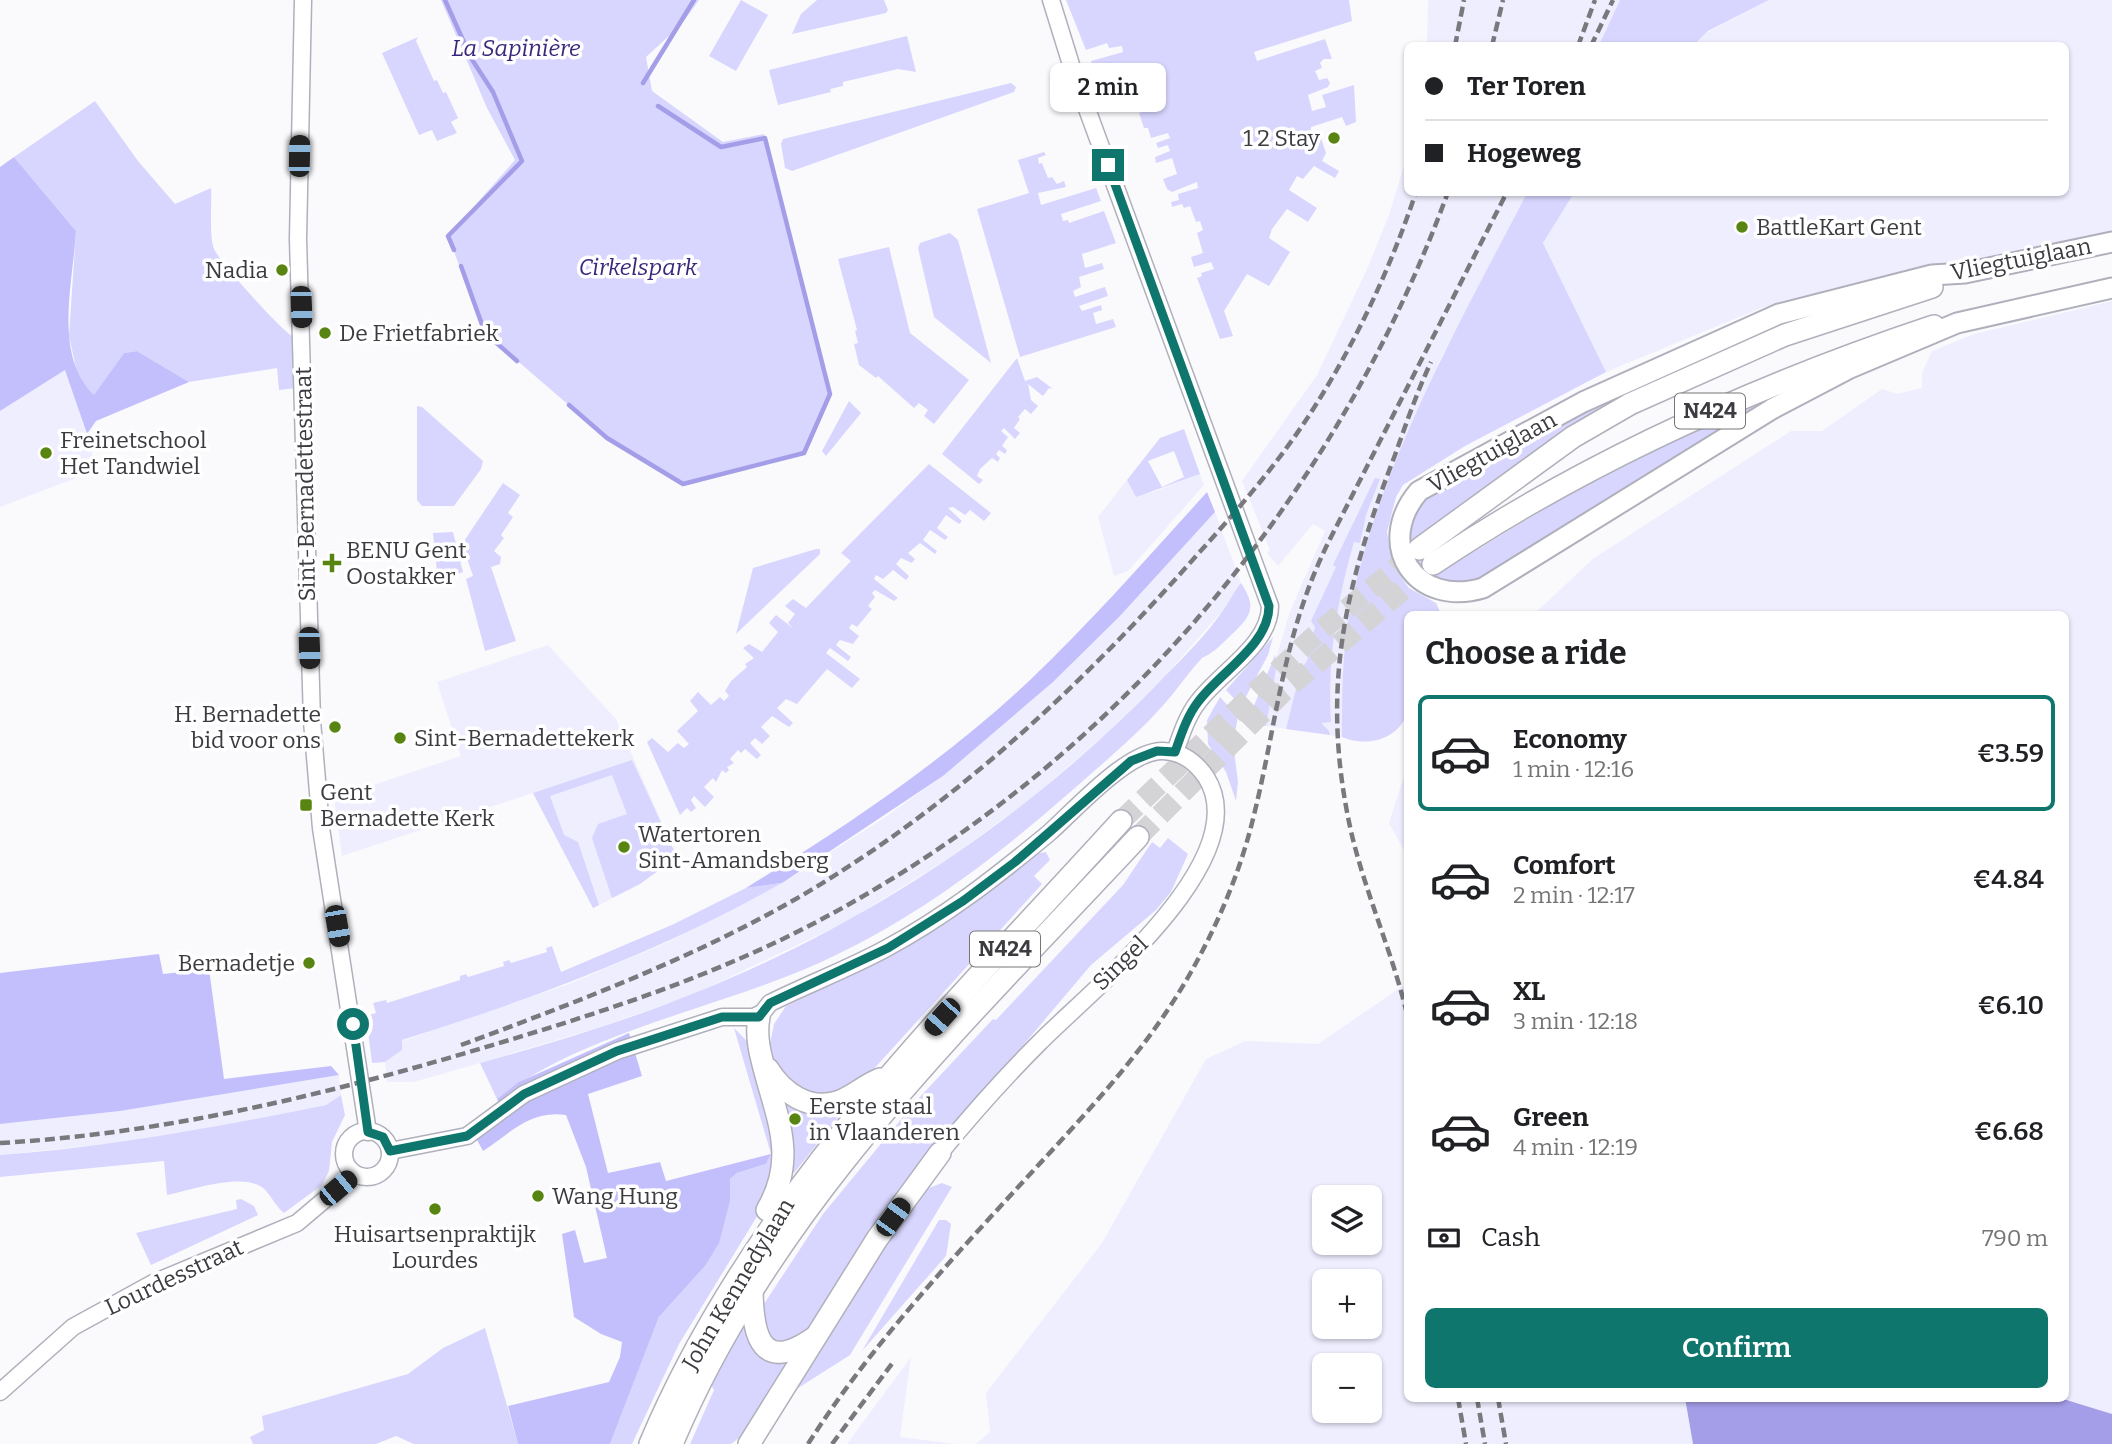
<!DOCTYPE html>
<html lang="en">
<head>
<meta charset="utf-8">
<style>
	body { margin:0; font-family:Bitter,serif; background:#f6f6f6; color:#202124; height:100vh; display:flex; flex-direction:column; font-size:26px; white-space:nowrap }
	* { box-sizing:border-box; margin:0 }
	p { font-size:23px; color:#757577 }
	.icon { flex:none; width:38px; height:38px; fill:none; stroke:currentColor; stroke-width:2; stroke-linecap:round; stroke-linejoin:round }
	.map { position:relative; flex:1; overflow:hidden }
	.drawer { position:absolute; left:1404px; top:611px; width:665px; height:791px; display:flex; flex-direction:column; background:#fff; border-radius:10px; box-shadow:0 2px 5px #0004 }
	.drawer>* { flex:none }
	.top-card { position:absolute; left:1404px; top:42px; width:665px; height:154px; border-radius:10px; box-shadow:0 2px 5px #0004; display:grid; align-content:center; height:154px; padding:0 21px; background:#fff }
	.controls { position:absolute; left:1312px; top:1185px; display:grid; gap:14px }
	.controls a { display:grid; place-items:center; width:70px; height:70px; border-radius:10px; background:#fff; box-shadow:0 2px 5px #0004; font-size:35px }
	.end { position:absolute; width:32px; height:32px; margin:-16px; border:9px solid #0f766e; background:#fff; box-shadow:0 0 0 4px #fff }
	.from { border-radius:50% }
	.bubble { position:absolute; height:49px; border-radius:10px; background:#fff; box-shadow:0 2px 5px #0004; font-size:23px; font-weight:600; line-height:49px; text-align:center }
	.car { position:absolute; width:21px; height:42px; margin:-21px -10px; border-radius:9px; box-shadow:0 0 5px 2px #0007; background:linear-gradient(#222 24%,#8ab4d8 0 40%,#222 0 76%,#8ab4d8 0 86%,#222 0) }
	.top-card b { display:flex; align-items:center; gap:24px; height:66px; font-size:26px }
	.top-card b+b { border-top:2px solid #e0e0e0 }
	.top-card i { width:18px; height:18px; background:#202124 }
	ul { padding:0; list-style:none }
	li { display:flex; align-items:center; gap:21px; height:116px; margin:0 14px 10px; padding:0 7px; border:4px solid transparent; border-radius:10px }
	li div { flex:1 }
	li b { display:block; font-size:26px }
	li em { font-style:normal; font-weight:600 }
	li.current { border-color:#0f766e }
	li>.icon { width:63px; height:63px; stroke-width:1.5 }
	h2 { padding:0 21px; font-size:32px; line-height:84px }
	.pay { display:flex; align-items:center; gap:18px; height:77px; padding:0 21px; font-size:26px }
	.pay p { margin-inline-start:auto }
	.primary-button { display:flex; gap:14px; margin-top:auto; padding:14px 21px }
	.primary-button a { flex:1; height:80px; border-radius:10px; background:#0f766e; color:#fff; font-size:28px; font-weight:600; line-height:80px; text-align:center }
	.map>svg:first-child { display:block }
	.built { fill:#eef; fill-rule:evenodd }
	.green { fill:#d8d6fe; fill-rule:evenodd }
	.forest { fill:#c3bffd }
	.water { fill:#a49de8 }
	.lines { fill:none; stroke-linecap:round; stroke-linejoin:round }
	.stream { stroke:#a49de8; stroke-width:4.5 }
	.trunk-tunnel { stroke:#d4d4d7; stroke-width:21; stroke-dasharray:21 10; stroke-linecap:butt }
	.tertiary-casing { stroke:#b0b0bc; stroke-width:19 }
	.secondary-casing { stroke:#b0b0bc; stroke-width:23 }
	.trunk-casing { stroke:#b0b0bc; stroke-width:24 }
	.tertiary { stroke:#fff; stroke-width:16 }
	.secondary { stroke:#fff; stroke-width:19 }
	.trunk { stroke:#fff; stroke-width:21 }
	.rail { stroke:#79797d; stroke-width:4.5; stroke-dasharray:10 5; stroke-linecap:butt }
	.route { stroke:#0f766e; stroke-width:9 }
	.poi-dot { fill:#588511; stroke:#fff; stroke-width:2.5 }
	.labels { text-anchor:middle; stroke-width:7; stroke-linejoin:round; paint-order:stroke }
	.shield { fill:#fff; stroke:#767679; stroke-width:2 }
	.shield-label { font-size:21px; font-weight:bold; fill:#3b3b40 }
	.park-label { font-size:23px; font-style:italic; fill:#3a277c; stroke:#fff }
	.poi-label { font-size:23px; fill:#3b3b40; stroke:#fff; text-anchor:start }
	.street-label { font-size:23px; fill:#3b3b40; stroke:#fff }
</style>
</head>
<body>
<div class="map">
<svg width="2112" height="1444" viewBox="0 0 2112 1444">
	<rect width="100%" height="100%" fill="#fafafd"/>
	<g class="built">
		<polygon points="1428,0 1620,0 1599,45 1427,46"/>
		<polygon points="1769,0 2112,0 2112,231 1948,267 1847,285 1761,308 1606,372 1543,243 1574,193 2065,192 2065,46 1694,45 1708,32"/>
		<polygon points="1407,156 1407,192 1527,193 1439,362 1349,613 1342,737 1266,726 1276,659 1289,614 1325,531 1313,524 1278,566 1267,553 1270,550 1242,481 1317,375 1368,267 1389,215"/>
		<polygon points="2112,301 2112,1414 2060,1398 2065,1398 2065,614 1534,614 1594,558 1791,431 1822,431 1882,389 1897,394 1922,388 1922,373 1932,351 1974,334"/>
		<polygon points="66,369 98,473 76,478 0,507 0,411"/>
		<polygon points="1200,474 1204,485 1128,571 1114,576 1098,517 1127,480 1131,483 1133,493 1153,492"/>
		<polygon points="1215,512 1241,583 1225,608 1165,676 1109,731 1033,797 952,856 846,922 694,994 600,1027 480,1063 414,1082 387,1082 385,1062 402,1050 402,1041 569,984 668,942 782,883 881,820 943,776 1053,682 1119,617"/>
		<polygon points="548,645 616,719 677,857 640,884 593,908 533,793 342,856 334,798 461,756 437,682"/>
		<polygon points="1407,767 1407,856 1389,823"/>
		<path d="M1407 983V1398H1685L1693 1444H976L990 1432 986 1393 1102 1243 1206 1059 1245 1041 1318 1044ZM1325 1197H1370V1242H1325ZM1325 1281H1370V1326H1325ZM1325 1365H1370V1410H1325Z"/>
		<polygon points="339,1075 341,1095 326,1105 154,1139 0,1155 0,1124 120,1111"/>
		<polygon points="911,1357 900,1437 956,1444 847,1444"/>
	</g>
	<g class="green">
		<polygon points="441,0 699,0 681,25 646,57 652,91 723,142 764,134 830,394 804,453 683,484 607,438 485,333 448,236 515,160 487,108"/>
		<polygon points="741,0 768,15 736,71 709,56"/>
		<polygon points="817,0 884,0 888,10 886,13 792,34 801,14"/>
		<polygon points="1066,0 1349,0 1352,21 1254,52 1257,61 1325,39 1332,59 1324,59 1320,63 1322,68 1315,71 1319,80 1327,78 1330,83 1328,87 1308,95 1312,111 1326,107 1322,95 1354,85 1356,122 1346,126 1342,117 1311,127 1310,133 1303,135 1305,139 1320,135 1326,153 1322,161 1339,171 1335,178 1314,166 1303,179 1297,176 1289,190 1317,208 1308,222 1287,209 1272,229 1269,238 1290,252 1269,286 1247,274 1224,311 1233,336 1220,339 1197,278 1202,276 1201,273 1214,269 1211,262 1194,267 1191,257 1203,253 1197,233 1203,230 1200,221 1196,222 1190,206 1184,208 1182,204 1172,207 1171,202 1179,200 1178,194 1198,188 1197,182 1172,192 1167,189 1163,179 1177,174 1172,158 1156,163 1155,157 1170,151 1168,145 1158,148 1156,143 1170,138 1168,133 1151,138 1148,128 1144,128 1139,113 1152,108 1149,97 1142,99 1137,88 1104,98 1091,61 1123,52 1122,46 1109,48 1107,43 1086,50"/>
		<polygon points="1620,0 1769,0 1708,31 1694,45 1599,45"/>
		<polygon points="907,36 916,72 898,69 843,82 843,86 830,89 831,92 778,105 769,70"/>
		<polygon points="418,37 416,41 434,81 437,80 443,93 446,92 458,118 451,122 457,133 437,141 432,130 419,135 382,53"/>
		<polygon points="1011,83 1016,87 1014,92 792,171 785,168 781,144 783,139"/>
		<path d="M95 101 138 161 175 204 211 188C212 202 209 237 214 249 220 262 283 333 294 337L296 388 279 390 277 368 189 382 137 351 124 353 94 396 78 377 69 336 76 231 14 157Z"/>
		<polygon points="1044,152 1046,155 1038,158 1039,164 1042,163 1048,178 1052,177 1057,184 1064,181 1066,187 1038,193 1041,205 1096,188 1101,201 1061,214 1063,221 1068,220 1069,223 1104,211 1116,243 1082,254 1085,268 1102,263 1104,269 1079,277 1081,287 1073,291 1075,297 1105,287 1108,296 1079,306 1082,311 1101,305 1102,310 1093,313 1096,324 1113,319 1116,327 1020,357 977,209 1029,193 1018,160"/>
		<path d="M1527 193H1574L1543 243 1606 372 1465 446 1403 485 1396 497 1387 532 1390 551 1399 574 1409 588 1436 603 1441 614H1407C1407 632 1411 702 1407 714 1397 741 1365 747 1342 737 1342 695 1342 652 1350 610 1380 462 1458 326 1527 193Z"/>
		<polygon points="950,233 958,240 991,363 934,317 918,248 920,243"/>
		<polygon points="889,247 910,333 969,380 934,424 924,416 928,410 919,403 914,408 878,376 876,378 859,365 854,344 858,343 855,331 857,330 838,259"/>
		<path d="M1860 300 1572 429 1413 539 1439 573 1564 497 1720 418 1830 368 1495 576 1438 587 1409 553 1410 516 1417 502C1559 423 1704 345 1860 300Z"/>
		<polygon points="1017,358 1025,381 1037,377 1053,389 1049,388 1043,396 1028,384 1031,400 1038,406 1031,414 1025,409 1018,417 1020,419 1014,428 1020,433 1015,439 1004,428 1001,431 1008,437 1002,446 1007,450 1005,454 999,450 996,454 1000,458 998,462 992,458 980,469 977,476 983,480 979,484 942,454"/>
		<polygon points="849,401 861,413 826,456 822,451"/>
		<polygon points="417,406 422,407 483,461 481,469 454,506 422,506 417,500"/>
		<path d="M1184 429 1200 474 1136 497 1127 480 1160 438ZM1174 451 1184 477 1162 487 1148 461Z"/>
		<polygon points="929,464 991,513 984,521 970,510 965,515 953,507 948,508 962,521 959,524 946,515 937,528 948,537 945,540 930,530 923,540 937,551 935,554 920,543 908,553 915,559 912,563 901,558 896,564 909,576 906,580 893,570 883,579 876,575 874,579 898,598 894,601 875,590 872,593 875,597 868,606 872,609 857,627 852,624 849,628 859,636 853,644 840,640 836,645 851,657 848,661 830,648 826,653 860,679 852,688 827,669 797,704 786,699 777,708 793,723 789,727 772,716 761,727 770,736 762,744 755,738 750,743 761,755 757,759 745,749 741,753 738,750 730,759 734,763 727,767 729,770 726,773 722,770 716,782 713,778 704,787 714,797 705,807 694,796 691,800 696,808 691,812 687,808 680,815 647,742 652,738 668,752 678,743 684,748 689,744 677,731 698,711 690,701 698,692 711,705 720,697 724,701 729,696 725,691 731,681 747,667 745,664 754,658 743,648 749,644 762,652 778,632 769,623 776,615 794,629 788,623 795,614 785,606 793,599 806,608 851,561 841,553"/>
		<path d="M1375 478 1380 479 1366 515 1360 543 1354 542C1337 599 1327 662 1331 722L1321 723 1329 731 1330 735 1286 729 1301 669 1307 661 1315 627 1311 621 1336 567 1333 565Z"/>
		<polygon points="503,483 520,495 508,513 513,517 501,535 504,538 494,551 501,557 500,564 491,567 516,641 485,651 466,579 473,576 462,544"/>
		<polygon points="453,532 463,572 438,581 433,533"/>
		<polygon points="816,549 820,549 820,554 736,634 753,568"/>
		<path d="M1241 583C1259 610 1249 618 1228 638 1220 646 1213 653 1202 658 1191 670 1182 682 1172 695 1144 729 1109 758 1076 787 995 858 918 918 819 963 717 1009 586 1031 497 1099L480 1063C552 1043 623 1022 692 994 869 924 1032 815 1164 677 1185 656 1207 634 1224 609 1230 601 1234 591 1241 583Z"/>
		<polygon points="1273,637 1268,655 1241,706 1226,690"/>
		<polygon points="1275,655 1277,664 1266,726 1258,724 1250,715"/>
		<polygon points="1220,697 1238,717 1233,743 1238,782 1236,801 1226,772 1208,744 1207,720"/>
		<polygon points="632,760 677,857 640,884 612,898 592,838 598,824 627,814 612,775 550,796 564,835 578,842 599,905 593,908 533,793"/>
		<path d="M1168 838 1188 854 1171 892 1156 910 1091 965 899 1192 805 1333C788 1341 778 1346 763 1331L762 1307 823 1214 917 1100 993 1019 996 1020 1123 885 1152 842 1160 848Z"/>
		<polygon points="1046,852 1050,860 1034,876 1042,884 871,1072 837,1096 795,1091 771,1059 769,1048 774,1024 786,1006 886,958 948,922 1039,853"/>
		<path d="M782 883C662 951 533 999 402 1040V1050L385 1062 372 1063 366 1016 376 1013 373 1003 386 1000 387 1003 460 980V976L466 974 468 977 504 966 503 962 509 960 511 963 547 952 546 948 552 946 561 972 674 924 746 888Z"/>
		<polygon points="734,1028 747,1041 777,1136 772,1192 679,1344 632,1444 610,1444 659,1317 705,1266 730,1201 730,1179 737,1173 766,1164 771,1154"/>
		<path d="M341 1095 345 1115 332 1142 329 1171 322 1185 284 1213C275 1206 272 1196 263 1188 243 1172 191 1190 167 1195L164 1161 0 1177V1155C111 1147 217 1127 326 1105Z"/>
		<polygon points="783,1096 839,1108 842,1113 794,1173 790,1171"/>
		<polygon points="942,1183 952,1187 850,1355 795,1390 864,1274 922,1196 929,1188"/>
		<polygon points="241,1199 254,1206 258,1215 151,1265 136,1233 237,1209 236,1200"/>
		<polygon points="939,1220 946,1220 951,1224 946,1256 862,1351"/>
		<path d="M743 1321C749 1348 767 1350 792 1359L743 1435 731 1444H690L714 1390 709 1382Z"/>
		<polygon points="485,1328 518,1444 414,1444 396,1436 376,1444 253,1444 250,1437 264,1430 262,1416 408,1374 443,1348"/>
	</g>
	<g class="forest">
		<path d="M14 157 76 231C73 283 53 356 94 395L124 353 137 351 189 382 96 421 87 434 65 370 0 411V167Z"/>
		<path d="M1207 492 1215 512 1119 617 1053 682 943 776 782 883 746 888C845 827 944 761 1029 681 1092 621 1149 556 1207 492Z"/>
		<polygon points="159,954 163,974 209,969 224,1079 331,1066 339,1075 120,1111 0,1124 0,973"/>
		<path d="M629 1033 642 1076 588 1094 608 1173 660 1162 666 1181 771 1154 766 1164 737 1173 730 1179V1201L719 1243 705 1266 659 1317 610 1444H518L508 1406 609 1382 620 1357 622 1342 601 1334 574 1317 562 1234 575 1230 584 1263 607 1258 586 1167 566 1115C530 1110 512 1132 483 1151L475 1136 504 1116 497 1099 519 1082Z"/>
	</g>
	<polygon class="water" points="1685,1398 2060,1398 2112,1414 2112,1444 1693,1444"/>
	<g class="lines">
		<g class="stream">
			<polyline points="445,0 471,58 493,92 522,161 448,236 454,250"/>
			<polyline points="643,83 694,0"/>
			<polyline points="461,266 485,333 517,361"/>
			<polyline points="569,405 607,438 683,484 804,453 830,394 765,138 721,147 658,106"/>
		</g>
		<g class="trunk-tunnel">
			<polyline points="1121,821 1311,639 1419,549"/>
			<polyline points="1138,837 1283,692 1432,565"/>
		</g>
		<g class="tertiary-casing">
			<g id="tertiary">
				<polyline points="303,0 298,239 312,721 321,828 368,1132"/>
				<path d="M1051 0 1073 71 1270 606C1270 645 1220 672 1198 702 1187 716 1181 735 1175 752"/>
				<circle cx="367" cy="1154" r="23"/>
				<path d="M390 1151 467 1136 524 1094 617 1051 722 1017H759L770 1003C808 984 848 969 885 949 945 917 997 876 1049 833 1075 810 1128 750 1163 751 1182 752 1195 761 1206 777 1258 859 1090 991 1039 1043 1004 1078 972 1114 940 1153"/>
				<polyline points="0,1392 73,1327 153,1283 297,1223 355,1174"/>
			</g>
		</g>
		<g class="secondary-casing">
			<path id="secondary" d="M2112 242 1965 273 1932 275 1779 314 1583 402 1419 491C1373 545 1416 608 1483 588L1772 409 1848 369 1957 323 2112 288"/>
		</g>
		<g class="trunk-casing">
			<g id="trunk">
				<polyline points="1419,549 1573,437 1630,404 1785,335 1932,287"/>
				<path d="M1433 564C1588 460 1757 385 1934 326"/>
				<path d="M759 1017C756 1032 758 1045 762 1060 775 1115 799 1156 767 1210"/>
				<path d="M768 1069C782 1092 808 1111 837 1102 853 1097 864 1085 880 1079"/>
				<path d="M752 1291C753 1338 762 1374 815 1337"/>
				<path d="M650 1444C754 1197 944 1016 1121 821"/>
				<path d="M672 1444C772 1204 964 1024 1138 837"/>
				<polyline points="749,1444 877,1239 940,1153"/>
			</g>
		</g>
		<use href="#tertiary" class="tertiary"/>
		<use href="#secondary" class="secondary"/>
		<use href="#trunk" class="trunk"/>
		<g class="rail">
			<polyline points="1455,46 1464,0"/>
			<polyline points="1492,46 1503,0"/>
			<polyline points="1578,46 1595,0"/>
			<polyline points="1591,46 1613,0"/>
			<path d="M1407 1014C1391 947 1361 884 1348 817 1321 682 1347 580 1395 455 1406 424 1417 392 1431 362"/>
			<path d="M461 1045C577 1002 694 958 801 896 949 809 1076 691 1189 564 1232 516 1275 468 1310 414 1354 346 1390 270 1416 192"/>
			<path d="M0 1143C155 1134 304 1100 452 1057 568 1023 683 988 791 935 1096 783 1331 513 1448 192"/>
			<polyline points="1458,1398 1466,1444"/>
			<polyline points="1477,1398 1485,1444"/>
			<polyline points="1498,1398 1506,1444"/>
			<path d="M808 1444C871 1345 952 1259 1032 1172 1090 1109 1149 1047 1191 972 1218 924 1240 872 1253 819 1278 719 1282 636 1329 541L1507 192"/>
			<polyline points="832,1444 894,1361"/>
		</g>
	</g>
	<g class="lines">
		<path class="route" d="M353 1024 368 1132 383 1137 390 1151 467 1136 524 1094 617 1051 722 1017H759L770 1003 888 948 963 901 1015 862 1131 761 1157 751 1175 752C1181 735 1187 716 1198 702 1220 672 1269 645 1269 606L1108 165"/>
	</g>
	<g class="poi-dot">
		<circle cx="1334" cy="138" r="7"/>
		<circle cx="1742" cy="227" r="7"/>
		<circle cx="282" cy="270" r="7"/>
		<circle cx="325" cy="333" r="7"/>
		<circle cx="46" cy="453" r="7"/>
		<path d="M328.5 552.5h7v7h7v7h-7v7h-7v-7h-7v-7h7z"/>
		<circle cx="335" cy="727" r="7"/>
		<circle cx="400" cy="738" r="7"/>
		<rect x="299" y="798" width="14" height="14" rx="3.5"/>
		<circle cx="624" cy="847" r="7"/>
		<circle cx="309" cy="963" r="7"/>
		<circle cx="795" cy="1119" r="7"/>
		<circle cx="538" cy="1196" r="7"/>
		<circle cx="435" cy="1209" r="7"/>
	</g>
	<g class="labels">
		<g class="shield">
			<rect x="1675" y="393.5" width="70" height="35" rx="5"/>
			<rect x="970" y="931.5" width="70" height="35" rx="5"/>
		</g>
		<g class="shield-label">
			<text x="1710" y="418">N424</text>
			<text x="1005" y="956">N424</text>
		</g>
		<g class="park-label">
			<text x="516" y="56">La Sapinière</text>
			<text x="638" y="275">Cirkelspark</text>
		</g>
		<g class="poi-label">
			<text x="1320" y="146" text-anchor="end">1 2 Stay</text>
			<text x="1756" y="235">BattleKart Gent</text>
			<text x="268" y="278" text-anchor="end">Nadia</text>
			<text x="339" y="341">De Frietfabriek</text>
			<text x="60" y="448">Freinetschool<tspan x="60" dy="26">Het Tandwiel</tspan></text>
			<text x="346" y="558">BENU Gent<tspan x="346" dy="26">Oostakker</tspan></text>
			<text x="321" y="722" text-anchor="end">H. Bernadette<tspan x="321" dy="26">bid voor ons</tspan></text>
			<text x="414" y="746">Sint-Bernadettekerk</text>
			<text x="320" y="800">Gent<tspan x="320" dy="26">Bernadette Kerk</tspan></text>
			<text x="638" y="842">Watertoren<tspan x="638" dy="26">Sint-Amandsberg</tspan></text>
			<text x="295" y="971" text-anchor="end">Bernadetje</text>
			<text x="809" y="1114">Eerste staal<tspan x="809" dy="26">in Vlaanderen</tspan></text>
			<text x="552" y="1204">Wang Hung</text>
			<text x="435" y="1242" text-anchor="middle">Huisartsenpraktijk<tspan x="435" dy="26">Lourdes</tspan></text>
		</g>
		<g class="street-label">
			<text transform="translate(2021 259) rotate(-11)" y="8">Vliegtuiglaan</text>
			<text transform="translate(1492 452) rotate(-29)" y="8">Vliegtuiglaan</text>
			<text transform="translate(305 484) rotate(-91)" y="8">Sint-Bernadettestraat</text>
			<text transform="translate(1120 963) rotate(-44)" y="8">Singel</text>
			<text transform="translate(174 1277) rotate(-25)" y="8">Lourdesstraat</text>
			<text transform="translate(738 1284) rotate(-59)" y="8">John Kennedylaan</text>
		</g>
	</g>
</svg>
<div class="controls">
<a><svg class="icon" aria-label="layers" viewBox="0 0 24 24"><path d="M12 4l9 5-9 5-9-5zM3 14l9 5 9-5"/></svg></a>
<a>+</a>
<a>−</a>
</div>
<i class="end from" style="left:353px;top:1024px"></i>
<i class="end" style="left:1108px;top:165px"></i>
<div class="bubble" style="left:1050px;top:63px;width:116px">2 min</div>
<i class="car" style="left:299px;top:156px;rotate:1deg"></i>
<i class="car" style="left:301px;top:307px;rotate:178deg"></i>
<i class="car" style="left:309px;top:648px;rotate:178deg"></i>
<i class="car" style="left:337px;top:926px;rotate:170deg"></i>
<i class="car" style="left:942px;top:1017px;rotate:222deg"></i>
<i class="car" style="left:338px;top:1188px;rotate:50deg"></i>
<i class="car" style="left:893px;top:1217px;rotate:36deg"></i>
<div class="top-card">
<b><i class="from"></i>Ter Toren</b>
<b><i></i>Hogeweg</b>
</div>
<section class="drawer">
<h2>Choose a ride</h2>
<ul>
<li class="current"><svg class="icon" aria-label="car" viewBox="0 0 24 24"><path d="M5 17H2v-5l4-1 3-4h7l3 4 3 1v5h-3M9 17h6M6 11h13"/><circle cx="7" cy="17" r="2"/><circle cx="17" cy="17" r="2"/></svg><div><b>Economy</b><p>1 min · 12:16</p></div><em>€3.59</em></li>
<li><svg class="icon" aria-label="car" viewBox="0 0 24 24"><path d="M5 17H2v-5l4-1 3-4h7l3 4 3 1v5h-3M9 17h6M6 11h13"/><circle cx="7" cy="17" r="2"/><circle cx="17" cy="17" r="2"/></svg><div><b>Comfort</b><p>2 min · 12:17</p></div><em>€4.84</em></li>
<li><svg class="icon" aria-label="car" viewBox="0 0 24 24"><path d="M5 17H2v-5l4-1 3-4h7l3 4 3 1v5h-3M9 17h6M6 11h13"/><circle cx="7" cy="17" r="2"/><circle cx="17" cy="17" r="2"/></svg><div><b>XL</b><p>3 min · 12:18</p></div><em>€6.10</em></li>
<li><svg class="icon" aria-label="car" viewBox="0 0 24 24"><path d="M5 17H2v-5l4-1 3-4h7l3 4 3 1v5h-3M9 17h6M6 11h13"/><circle cx="7" cy="17" r="2"/><circle cx="17" cy="17" r="2"/></svg><div><b>Green</b><p>4 min · 12:19</p></div><em>€6.68</em></li>
</ul>
<div class="pay"><svg class="icon" aria-label="cash" viewBox="0 0 24 24"><path d="M3 7h18v10H3z"/><circle cx="12" cy="12" r="2"/></svg>Cash<p>790 m</p></div>
<div class="primary-button"><a>Confirm</a></div>
</section>
</div>
</body>
</html>
